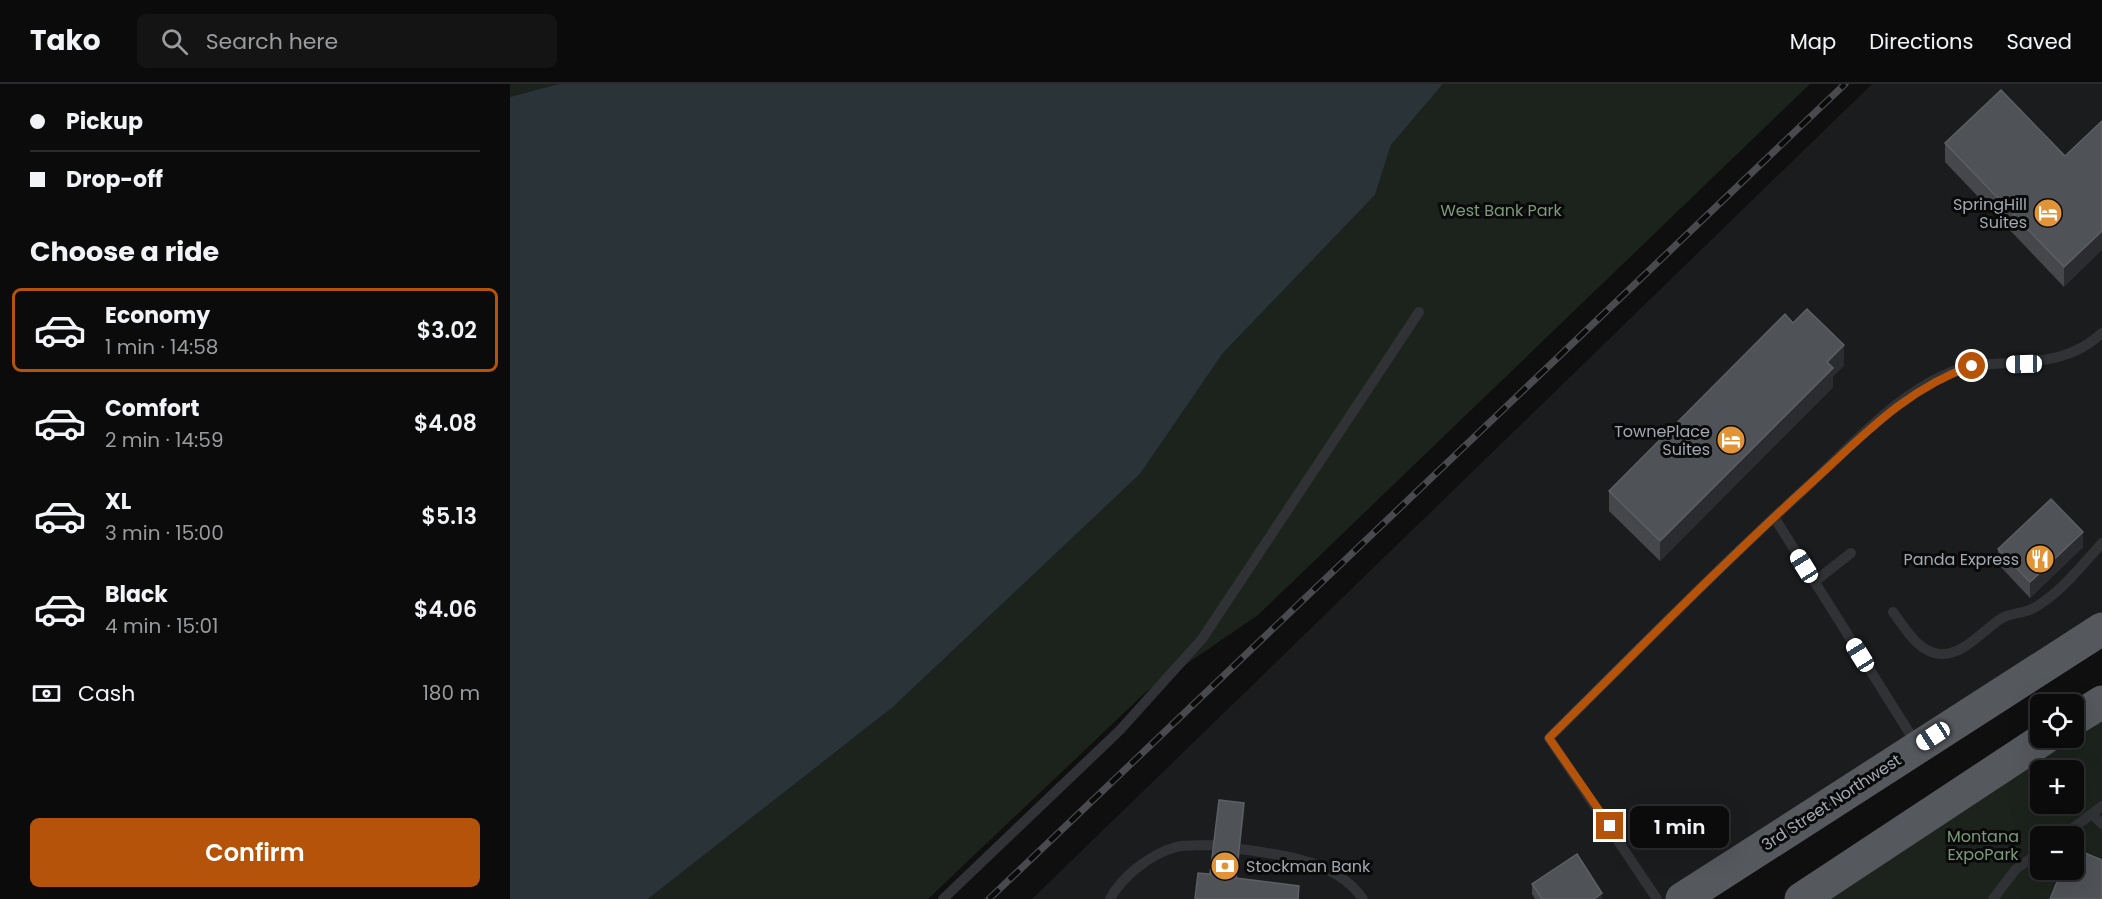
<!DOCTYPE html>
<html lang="en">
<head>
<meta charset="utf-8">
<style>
	body { margin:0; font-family:Poppins,sans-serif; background:#141415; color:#f1f3f6; height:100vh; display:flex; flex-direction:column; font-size:22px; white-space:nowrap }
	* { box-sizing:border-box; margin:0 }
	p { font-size:20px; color:#9a9b9d }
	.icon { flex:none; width:33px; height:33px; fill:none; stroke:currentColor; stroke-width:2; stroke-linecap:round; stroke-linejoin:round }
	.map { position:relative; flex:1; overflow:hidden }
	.sheet { display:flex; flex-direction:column; background:#0b0b0c; width:510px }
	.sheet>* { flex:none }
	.top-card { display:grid; align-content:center; height:132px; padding:0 30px; background:#0b0b0c }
	.controls { position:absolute; left:1520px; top:610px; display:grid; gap:12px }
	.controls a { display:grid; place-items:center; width:54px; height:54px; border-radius:9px; background:#0b0b0c; box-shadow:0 6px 24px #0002,0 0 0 2px #2b2b2d; font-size:30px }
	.end { position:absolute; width:27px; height:27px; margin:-14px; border:8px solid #b45309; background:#fff; box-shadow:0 0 0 3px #fff }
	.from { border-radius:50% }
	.bubble { position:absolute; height:42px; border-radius:9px; background:#0b0b0c; box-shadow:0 6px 24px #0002,0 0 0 2px #2b2b2d; font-size:20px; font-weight:600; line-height:42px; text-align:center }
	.car { position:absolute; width:18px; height:36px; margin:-18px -9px; border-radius:8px; box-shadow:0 0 4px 2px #0007; background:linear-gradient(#fff 24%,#345 0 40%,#fff 0 76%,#345 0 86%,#fff 0) }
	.top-card b { display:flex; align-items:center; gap:21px; height:57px; font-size:22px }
	.top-card b+b { border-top:2px solid #2b2b2d }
	.top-card i { width:15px; height:15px; background:#f1f3f6 }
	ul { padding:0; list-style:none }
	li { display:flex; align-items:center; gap:18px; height:84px; margin:0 12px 9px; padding:0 18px; border:3px solid transparent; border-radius:9px }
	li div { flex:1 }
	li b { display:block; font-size:22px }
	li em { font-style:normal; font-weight:600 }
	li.selected { border-color:#b45309 }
	li>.icon { width:54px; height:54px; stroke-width:1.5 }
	h2 { padding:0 30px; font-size:27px; line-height:72px }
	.pay { display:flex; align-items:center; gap:15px; height:66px; padding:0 30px; font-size:22px }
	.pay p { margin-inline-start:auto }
	.primary-button { display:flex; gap:12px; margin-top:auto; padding:12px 30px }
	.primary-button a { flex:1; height:69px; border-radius:9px; background:#b45309; color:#fff; font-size:24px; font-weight:600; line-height:69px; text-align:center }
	header { display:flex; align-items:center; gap:36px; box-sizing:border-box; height:84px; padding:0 30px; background:#0b0b0c; border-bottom:2px solid #2b2b2d }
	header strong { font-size:28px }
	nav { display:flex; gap:33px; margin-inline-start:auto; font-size:21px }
	.search { width:420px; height:54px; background:#141415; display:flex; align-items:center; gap:15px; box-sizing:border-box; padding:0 21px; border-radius:9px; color:#9a9b9d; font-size:22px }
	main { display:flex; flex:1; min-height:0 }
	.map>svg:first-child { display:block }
	.built { fill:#1b1c1d }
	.green { fill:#1c231c; fill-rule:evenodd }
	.water { fill:#2a3338 }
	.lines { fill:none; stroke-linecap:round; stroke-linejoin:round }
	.service { stroke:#313235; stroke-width:10 }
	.trunk { stroke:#55585d; stroke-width:33 }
	.rail-casing { stroke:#484a4e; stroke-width:7 }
	.rail { stroke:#0a0a0b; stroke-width:4.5; stroke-dasharray:14; stroke-linecap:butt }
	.wall { fill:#45474b }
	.shaded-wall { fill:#2b2c2f }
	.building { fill:#4f5256; stroke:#5c5f64; stroke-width:1.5 }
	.route { stroke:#b45309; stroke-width:8 }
	.labels { text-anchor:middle; stroke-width:6; stroke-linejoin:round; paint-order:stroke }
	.poi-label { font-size:16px; fill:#a2a8b0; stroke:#0a0a0b; text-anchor:end }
	.park-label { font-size:16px; fill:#7c9a7a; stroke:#0a0a0b }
	.street-label { font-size:16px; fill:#a2a8b0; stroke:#0a0a0b }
</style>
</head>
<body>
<header>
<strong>Tako</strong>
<div class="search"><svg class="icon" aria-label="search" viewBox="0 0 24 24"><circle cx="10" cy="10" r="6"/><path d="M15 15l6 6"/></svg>Search here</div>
<nav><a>Map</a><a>Directions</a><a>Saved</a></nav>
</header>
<main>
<section class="sheet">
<div class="top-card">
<b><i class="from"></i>Pickup</b>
<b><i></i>Drop-off</b>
</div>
<h2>Choose a ride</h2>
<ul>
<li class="selected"><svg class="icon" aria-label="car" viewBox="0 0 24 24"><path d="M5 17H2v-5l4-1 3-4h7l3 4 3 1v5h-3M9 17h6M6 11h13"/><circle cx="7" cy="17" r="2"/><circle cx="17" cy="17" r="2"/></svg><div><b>Economy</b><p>1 min · 14:58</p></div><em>$3.02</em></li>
<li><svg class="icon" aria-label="car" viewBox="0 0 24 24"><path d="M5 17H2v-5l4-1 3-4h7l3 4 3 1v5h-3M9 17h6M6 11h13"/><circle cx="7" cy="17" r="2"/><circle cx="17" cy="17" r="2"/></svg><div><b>Comfort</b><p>2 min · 14:59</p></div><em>$4.08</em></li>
<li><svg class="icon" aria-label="car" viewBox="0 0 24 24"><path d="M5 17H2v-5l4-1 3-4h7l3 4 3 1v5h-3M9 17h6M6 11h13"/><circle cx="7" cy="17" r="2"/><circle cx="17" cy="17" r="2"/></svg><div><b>XL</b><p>3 min · 15:00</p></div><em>$5.13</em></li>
<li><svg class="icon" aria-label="car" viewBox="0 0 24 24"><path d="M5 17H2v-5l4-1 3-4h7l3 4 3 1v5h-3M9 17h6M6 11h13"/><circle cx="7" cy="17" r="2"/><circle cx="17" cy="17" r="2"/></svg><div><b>Black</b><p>4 min · 15:01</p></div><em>$4.06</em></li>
</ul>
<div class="pay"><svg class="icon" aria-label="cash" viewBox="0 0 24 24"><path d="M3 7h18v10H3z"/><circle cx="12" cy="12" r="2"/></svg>Cash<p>180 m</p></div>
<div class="primary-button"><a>Confirm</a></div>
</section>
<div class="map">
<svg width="1592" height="815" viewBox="0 0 1592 815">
	<rect width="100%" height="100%" fill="#0f0f10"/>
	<polygon class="built" points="1362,0 1592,0 1592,546 1172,815 522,815"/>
	<g class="green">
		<polygon points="0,0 48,0 0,13"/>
		<polygon points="933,0 1300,0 748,531 637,607 418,815 138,815 383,623 630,390 713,269 865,111 881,61"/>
		<path d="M1592 618V815H1294L1538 654H1563V638ZM1530 687H1563V720H1530ZM1530 753H1563V786H1530Z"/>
	</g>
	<polygon class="water" points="48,0 933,0 881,61 865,111 713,269 630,390 383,623 138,815 0,815 0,13"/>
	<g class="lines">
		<g class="service">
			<polyline points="1264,433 1407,661"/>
			<polyline points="1304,498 1341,469"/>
			<path d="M1383 528C1395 544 1408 568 1430 570 1453 572 1473 546 1492 534 1500 529 1512 530 1522 525 1549 511 1572 481 1592 459"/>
			<polyline points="1582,730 1592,740"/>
			<polyline points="1551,753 1592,722"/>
			<path d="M730 765C773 771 826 776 853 815"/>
			<polyline points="433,815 610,646 692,555 909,228"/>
			<path d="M600 815C612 792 641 770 666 763 677 760 692 762 704 761"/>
			<path d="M1147 815 1039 654C1125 569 1210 482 1300 400 1328 374 1356 344 1387 320 1407 305 1438 285 1464 282 1511 275 1553 285 1592 249"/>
			<polyline points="1483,815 1506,785 1530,768"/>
		</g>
		<g class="trunk">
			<polyline points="1563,636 1592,618"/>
			<polyline points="1172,815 1592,545"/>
			<polyline points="1291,815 1535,654"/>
		</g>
		<g class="rail-casing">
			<polyline id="rail" points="479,815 1335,0"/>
		</g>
		<use href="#rail" class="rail"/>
	</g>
	<g class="wall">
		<polygon points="1435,59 1555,72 1554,203 1435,78"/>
		<polygon points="1283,239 1334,281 1323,292 1323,303 1150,477 1099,427 1099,407"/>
		<polygon points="1573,463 1520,514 1488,480 1488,465"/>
		<polygon points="1022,800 1092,815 1025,815 1022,810"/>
	</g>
	<g class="shaded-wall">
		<polygon points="1592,147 1592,166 1554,203 1554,183"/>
		<polygon points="1334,261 1334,281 1323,292 1323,303 1150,477 1150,457"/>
		<polygon points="1573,448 1573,463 1520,514 1520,498"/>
		<polygon points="734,719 734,730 726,804 726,794"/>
		<polygon points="1092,809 1092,815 1084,815"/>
	</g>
	<g class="building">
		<polygon points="1491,6 1555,72 1592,37 1592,147 1554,183 1435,59"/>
		<polygon points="1297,225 1334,261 1317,278 1323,284 1150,457 1099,407 1275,230 1283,239"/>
		<polygon points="1541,415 1573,448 1520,498 1488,465"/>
		<polygon points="709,716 734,719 726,794 789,802 788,815 685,815 688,789 700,790"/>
		<polygon points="1563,764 1592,776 1592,815 1540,815 1552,786 1563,786"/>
		<polygon points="1067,770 1092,809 1084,815 1032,815 1022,800"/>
	</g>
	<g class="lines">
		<path class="route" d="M1100 742 1039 654C1125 569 1210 482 1299 401 1351 354 1395 305 1462 282"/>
	</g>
	<defs>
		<g id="hotel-disc" transform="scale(1.5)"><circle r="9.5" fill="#e09437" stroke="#0a0a0b"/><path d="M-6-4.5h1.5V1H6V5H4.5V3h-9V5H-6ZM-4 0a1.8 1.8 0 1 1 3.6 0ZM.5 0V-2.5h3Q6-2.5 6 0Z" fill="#fff"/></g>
		<g id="restaurant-disc" transform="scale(1.5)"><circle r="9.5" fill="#e09437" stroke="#0a0a0b"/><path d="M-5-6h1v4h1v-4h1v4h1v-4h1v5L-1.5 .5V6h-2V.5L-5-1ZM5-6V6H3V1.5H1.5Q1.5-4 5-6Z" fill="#fff"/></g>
		<g id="bank-disc" transform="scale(1.5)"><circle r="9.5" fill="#e09437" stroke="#0a0a0b"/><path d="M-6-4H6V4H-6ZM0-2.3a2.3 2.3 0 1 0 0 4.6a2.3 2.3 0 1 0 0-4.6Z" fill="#fff"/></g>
	</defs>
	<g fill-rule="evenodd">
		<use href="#hotel-disc" x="1538" y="129"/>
		<use href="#hotel-disc" x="1221" y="356"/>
		<use href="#restaurant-disc" x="1530" y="475"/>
		<use href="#bank-disc" x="715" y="782"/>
	</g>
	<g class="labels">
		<g class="poi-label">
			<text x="1517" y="126">SpringHill<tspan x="1517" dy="18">Suites</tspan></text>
			<text x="1200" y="353">TownePlace<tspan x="1200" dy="18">Suites</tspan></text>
			<text x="1509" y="481">Panda Express</text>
			<text x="736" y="788" text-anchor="start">Stockman Bank</text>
		</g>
		<g class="park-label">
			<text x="991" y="132">West Bank Park</text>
			<text x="1473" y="758">Montana<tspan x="1473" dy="18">ExpoPark</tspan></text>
		</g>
		<g class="street-label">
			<text transform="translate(1321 718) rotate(-33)" y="6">3rd Street Northwest</text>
		</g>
	</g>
</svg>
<div class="controls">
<a><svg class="icon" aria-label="locate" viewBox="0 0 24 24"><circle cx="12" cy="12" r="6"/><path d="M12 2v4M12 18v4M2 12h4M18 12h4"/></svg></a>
<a>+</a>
<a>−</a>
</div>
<i class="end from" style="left:1462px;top:282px"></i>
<i class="end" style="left:1100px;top:742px"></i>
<div class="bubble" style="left:1120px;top:722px;width:99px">1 min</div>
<i class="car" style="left:1514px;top:280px;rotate:269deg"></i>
<i class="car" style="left:1294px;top:482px;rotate:328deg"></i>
<i class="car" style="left:1350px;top:571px;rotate:328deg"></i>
<i class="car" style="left:1423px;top:652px;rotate:237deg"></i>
</div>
</main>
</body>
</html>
